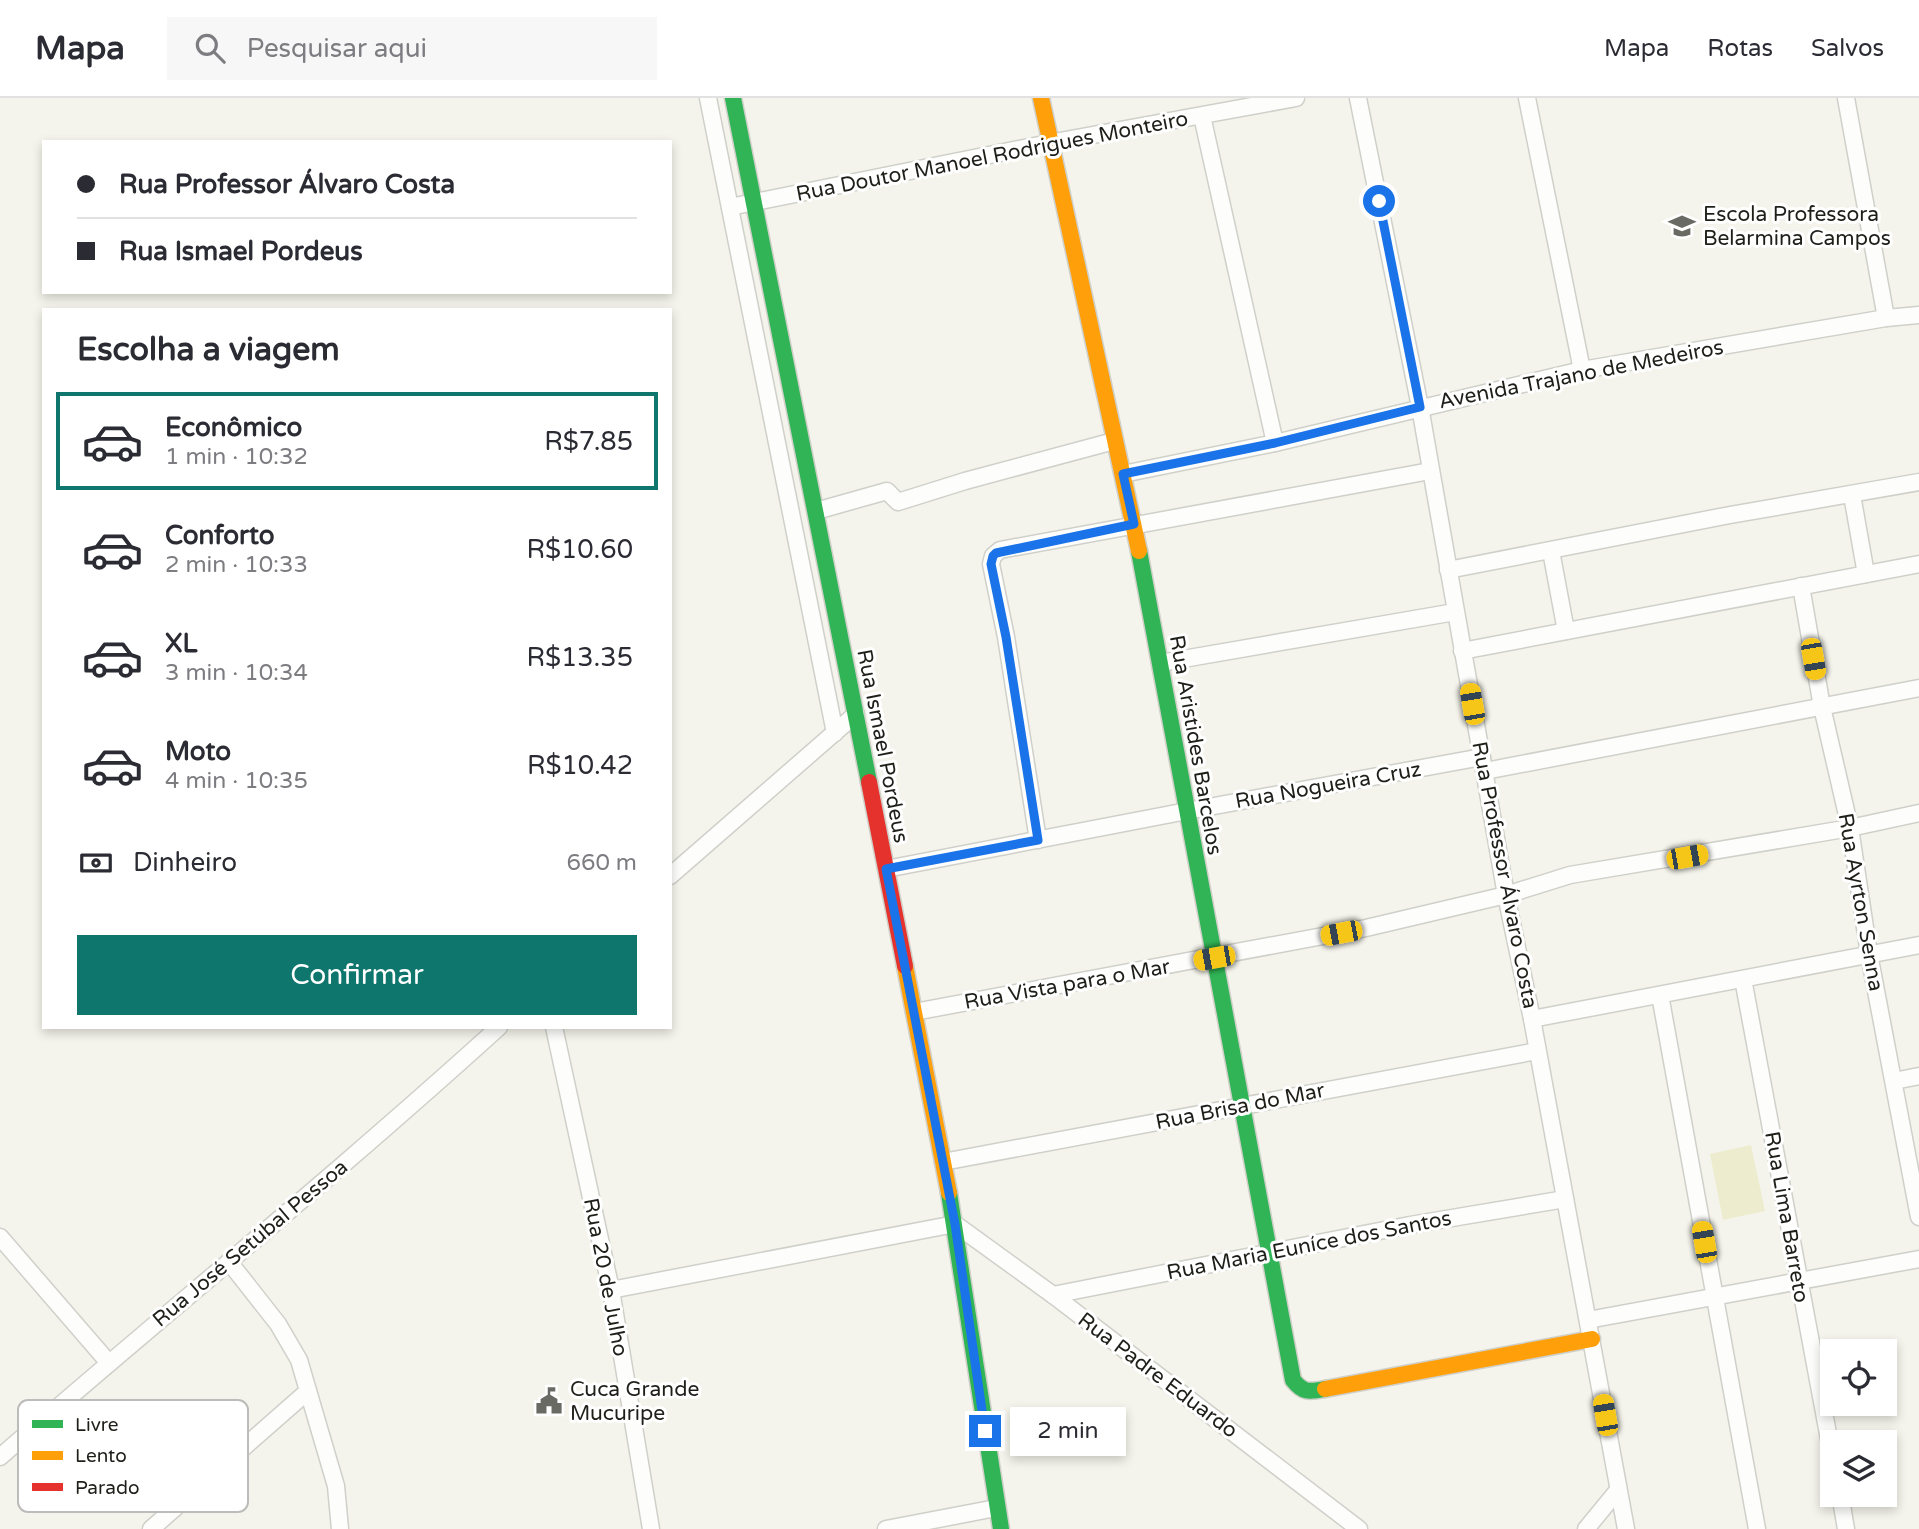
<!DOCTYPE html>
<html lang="pt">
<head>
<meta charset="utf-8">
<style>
	body { margin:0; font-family:"Varela Round",sans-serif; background:#f7f7f7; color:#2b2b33; height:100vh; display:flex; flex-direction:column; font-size:26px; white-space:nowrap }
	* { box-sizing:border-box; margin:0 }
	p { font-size:23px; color:#7c7c81 }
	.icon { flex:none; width:38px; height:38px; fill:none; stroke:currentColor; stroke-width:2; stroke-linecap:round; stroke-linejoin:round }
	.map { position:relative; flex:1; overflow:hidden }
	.side { position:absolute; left:42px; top:210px; width:630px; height:721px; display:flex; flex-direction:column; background:#fff; border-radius:0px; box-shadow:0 4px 10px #0003 }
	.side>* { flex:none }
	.guide { position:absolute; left:42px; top:42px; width:630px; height:154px; border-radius:0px; box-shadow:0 4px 10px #0003; display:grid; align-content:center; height:154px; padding:0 35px; background:#fff }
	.tools { position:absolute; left:1820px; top:1241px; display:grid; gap:14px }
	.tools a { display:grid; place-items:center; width:77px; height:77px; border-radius:0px; background:#fff; box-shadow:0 4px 10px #0003; font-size:35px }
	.end { position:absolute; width:32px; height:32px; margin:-16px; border:9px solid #1a73e8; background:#fff; box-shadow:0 0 0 4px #fff }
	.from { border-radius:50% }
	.bubble { position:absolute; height:49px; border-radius:0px; background:#fff; box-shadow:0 4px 10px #0003; font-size:23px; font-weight:600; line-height:49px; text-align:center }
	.car { position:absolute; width:21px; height:42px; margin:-21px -10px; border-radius:9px; box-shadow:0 0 5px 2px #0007; background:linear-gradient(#f5c518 24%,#345 0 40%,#f5c518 0 76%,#345 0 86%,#f5c518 0) }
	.guide b { display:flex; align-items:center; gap:24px; height:66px; font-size:26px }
	.guide b+b { border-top:2px solid #e1e1e2 }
	.guide i { width:18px; height:18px; background:#2b2b33 }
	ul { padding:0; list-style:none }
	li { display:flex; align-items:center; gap:21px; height:98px; margin:0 14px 10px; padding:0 21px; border:4px solid transparent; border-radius:0px }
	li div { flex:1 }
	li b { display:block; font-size:26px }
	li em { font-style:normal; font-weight:600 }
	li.current { border-color:#0f766e }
	li>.icon { width:63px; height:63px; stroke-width:1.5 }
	h2 { padding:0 35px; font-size:32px; line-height:84px }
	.pay { display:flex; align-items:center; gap:18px; height:77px; padding:0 35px; font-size:26px }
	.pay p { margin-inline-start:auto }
	.action { display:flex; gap:14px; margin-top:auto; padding:14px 35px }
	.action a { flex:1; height:80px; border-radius:0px; background:#0f766e; color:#fff; font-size:28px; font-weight:600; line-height:80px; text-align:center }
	header { display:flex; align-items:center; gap:42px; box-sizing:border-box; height:98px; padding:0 35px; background:#fff; border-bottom:2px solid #e1e1e2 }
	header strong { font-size:33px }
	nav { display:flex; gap:38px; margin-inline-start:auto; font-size:24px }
	.search { width:490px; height:63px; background:#f7f7f7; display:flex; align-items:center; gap:18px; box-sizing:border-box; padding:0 24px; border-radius:0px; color:#7c7c81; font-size:26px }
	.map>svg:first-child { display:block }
	.green { fill:#edeccf }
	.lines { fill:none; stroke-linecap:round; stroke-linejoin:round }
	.street-casing { stroke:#d0d0ca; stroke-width:19 }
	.fast-casing { stroke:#d0d0ca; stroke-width:19 }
	.slow-casing { stroke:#d0d0ca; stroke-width:19 }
	.jam-casing { stroke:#d0d0ca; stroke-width:19 }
	.street { stroke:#fdfdfc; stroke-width:16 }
	.fast { stroke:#30b455; stroke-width:16 }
	.slow { stroke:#ff9f0a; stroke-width:16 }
	.jam { stroke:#e5322d; stroke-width:16 }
	.route { stroke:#1a73e8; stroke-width:9 }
	.labels { text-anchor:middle; stroke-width:6; stroke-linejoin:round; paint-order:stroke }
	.street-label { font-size:21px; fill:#1f1f1a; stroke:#fff }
	.poi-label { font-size:21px; fill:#1f1f1a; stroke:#fff; text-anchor:start }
	.key { fill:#fff; stroke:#bcbcba; stroke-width:2 }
	.key-label { font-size:19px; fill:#1f1f1a }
</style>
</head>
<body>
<header>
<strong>Mapa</strong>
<div class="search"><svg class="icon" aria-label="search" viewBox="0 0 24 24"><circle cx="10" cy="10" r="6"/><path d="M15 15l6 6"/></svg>Pesquisar aqui</div>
<nav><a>Mapa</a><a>Rotas</a><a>Salvos</a></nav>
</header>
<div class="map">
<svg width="1919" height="1431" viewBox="0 0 1919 1431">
	<rect width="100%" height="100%" fill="#f4f4ec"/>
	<polygon class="green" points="1751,1047 1765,1113 1723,1122 1710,1056"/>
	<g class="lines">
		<g class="street-casing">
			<g id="street">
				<polyline points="708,0 835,635"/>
				<polyline points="1358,0 1420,309 1506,797 1532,921 1626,1431"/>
				<polyline points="1527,0 1582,272"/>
				<polyline points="1846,0 1886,220"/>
				<polyline points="1202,18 1275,345"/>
				<polyline points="730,109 1049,45 1296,0"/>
				<polyline points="1123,376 1275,345 1582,272 1886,220 1919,217"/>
				<polyline points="1852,397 1866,476"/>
				<polyline points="816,413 887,393 898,404 965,383 1114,343"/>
				<polyline points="1551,453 1566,533"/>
				<polyline points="1448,472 1730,417 1919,384"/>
				<polyline points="1801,488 1822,609 1850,730 1869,856 1919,1119"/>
				<polyline points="1462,553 1919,466"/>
				<polyline points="1160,565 1455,514"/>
				<polyline points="1485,673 1919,590"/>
				<polyline points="1038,742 1006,539 991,466 993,458 1000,452 1430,373"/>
				<polyline points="886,771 1187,713 1482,659"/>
				<polyline points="670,778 856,616"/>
				<polyline points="1743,881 1832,1357"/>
				<polyline points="1660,897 1757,1431"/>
				<polyline points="914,914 1366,830 1506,797 1570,777 1850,730 1919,715"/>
				<polyline points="1532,921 1919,847"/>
				<polyline points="554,929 611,1192 651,1431"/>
				<polyline points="1894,983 1919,978"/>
				<polyline points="943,1064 1537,953"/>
				<polyline points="0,1139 109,1265"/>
				<polyline points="230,1165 278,1226 299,1262 336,1388 340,1431"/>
				<polyline points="611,1192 955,1126 1053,1197 1359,1431"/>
				<polyline points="1053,1197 1410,1127 1565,1101"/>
				<polyline points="1588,1222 1919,1161"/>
				<path d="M0 1359C166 1215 336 1077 499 929"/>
				<polyline points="1840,1396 1846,1431"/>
				<polyline points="151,1431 308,1293"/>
				<polyline points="886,1431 996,1410"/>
				<polyline points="1586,1431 1618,1392"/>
			</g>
		</g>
		<g class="fast-casing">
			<g id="fast">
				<polyline points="733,0 869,684"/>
				<path d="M1139 453 1293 1282C1303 1295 1309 1294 1325 1291"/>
				<polyline points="949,1095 1001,1431"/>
			</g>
		</g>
		<g class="slow-casing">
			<g id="slow">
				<polyline points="1041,0 1139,453"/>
				<polyline points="905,868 949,1095"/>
				<polyline points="1325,1291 1592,1241"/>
			</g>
		</g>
		<g class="jam-casing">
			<polyline id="jam" points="869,684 905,868"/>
		</g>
		<use href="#street" class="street"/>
		<use href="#fast" class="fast"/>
		<use href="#slow" class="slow"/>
		<use href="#jam" class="jam"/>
	</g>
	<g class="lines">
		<polyline class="route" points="985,1333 955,1126 886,771 1038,742 1006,539 991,466 993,458 996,455 1134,426 1123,376 1275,345 1420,309 1379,103"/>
	</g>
	<defs>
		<g id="school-bare" transform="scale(2.1)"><path d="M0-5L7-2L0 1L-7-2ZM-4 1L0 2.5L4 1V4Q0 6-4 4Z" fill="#6a6a64" stroke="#fff" stroke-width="2.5" paint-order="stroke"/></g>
		<g id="civic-bare" transform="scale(2.1)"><path d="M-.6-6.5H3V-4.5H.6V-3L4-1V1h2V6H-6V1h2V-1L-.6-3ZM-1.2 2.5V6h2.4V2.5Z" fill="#6a6a64" stroke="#fff" stroke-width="2.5" paint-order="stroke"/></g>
	</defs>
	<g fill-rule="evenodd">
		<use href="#school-bare" x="1682" y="128"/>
		<use href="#civic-bare" x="549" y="1303"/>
	</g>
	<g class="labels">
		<g class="street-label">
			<text transform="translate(992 58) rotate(-11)" y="7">Rua Doutor Manoel Rodrigues Monteiro</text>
			<text transform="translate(1581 276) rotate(-11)" y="7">Avenida Trajano de Medeiros</text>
			<text transform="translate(1196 647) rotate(80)" y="7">Rua Aristides Barcelos</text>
			<text transform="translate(883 648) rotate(79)" y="7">Rua Ismael Pordeus</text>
			<text transform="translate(1328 687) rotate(-10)" y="7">Rua Nogueira Cruz</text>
			<text transform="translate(1505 777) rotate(79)" y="7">Rua Professor Álvaro Costa</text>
			<text transform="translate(1861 804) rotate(80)" y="7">Rua Ayrton Senna</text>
			<text transform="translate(1067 886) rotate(-10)" y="7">Rua Vista para o Mar</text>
			<text transform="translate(1240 1008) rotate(-11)" y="7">Rua Brisa do Mar</text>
			<text transform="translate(1787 1119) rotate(80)" y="7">Rua Lima Barreto</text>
			<text transform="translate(250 1145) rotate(-40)" y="7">Rua José Setúbal Pessoa</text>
			<text transform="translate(1309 1147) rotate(-11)" y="7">Rua Maria Euníce dos Santos</text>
			<text transform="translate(606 1179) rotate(79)" y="7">Rua 20 de Julho</text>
			<text transform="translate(1158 1277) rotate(37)" y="7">Rua Padre Eduardo</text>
		</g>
		<g class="poi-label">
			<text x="1703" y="123">Escola Professora<tspan x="1703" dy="24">Belarmina Campos</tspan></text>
			<text x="570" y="1298">Cuca Grande<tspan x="570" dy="24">Mucuripe</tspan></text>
		</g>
	</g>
	<rect x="18" y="1302" width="230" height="112" rx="10" class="key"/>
	<rect x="32" y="1322" width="31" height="8" fill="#30b455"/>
	<rect x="32" y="1353" width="31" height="9" fill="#ff9f0a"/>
	<rect x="32" y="1385" width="31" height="8" fill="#e5322d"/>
	<g class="key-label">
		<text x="75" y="1333">Livre</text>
		<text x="75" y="1364">Lento</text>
		<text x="75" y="1396">Parado</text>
	</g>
</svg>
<div class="tools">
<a><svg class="icon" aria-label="locate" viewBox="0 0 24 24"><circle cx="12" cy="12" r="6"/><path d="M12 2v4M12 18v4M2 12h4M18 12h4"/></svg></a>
<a><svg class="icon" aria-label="layers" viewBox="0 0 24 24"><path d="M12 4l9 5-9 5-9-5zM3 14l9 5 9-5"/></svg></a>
</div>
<i class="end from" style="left:1379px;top:103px"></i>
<i class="end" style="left:985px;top:1333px"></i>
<div class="bubble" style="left:1010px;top:1309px;width:116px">2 min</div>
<i class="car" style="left:1813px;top:561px;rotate:170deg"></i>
<i class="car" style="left:1472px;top:606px;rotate:350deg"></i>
<i class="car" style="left:1687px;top:759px;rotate:80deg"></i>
<i class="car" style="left:1341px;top:835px;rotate:259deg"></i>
<i class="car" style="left:1214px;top:860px;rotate:260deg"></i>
<i class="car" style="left:1704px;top:1144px;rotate:350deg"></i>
<i class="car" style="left:1605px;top:1317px;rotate:350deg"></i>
<div class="guide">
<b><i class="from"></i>Rua Professor Álvaro Costa</b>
<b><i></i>Rua Ismael Pordeus</b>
</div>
<section class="side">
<h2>Escolha a viagem</h2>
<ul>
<li class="current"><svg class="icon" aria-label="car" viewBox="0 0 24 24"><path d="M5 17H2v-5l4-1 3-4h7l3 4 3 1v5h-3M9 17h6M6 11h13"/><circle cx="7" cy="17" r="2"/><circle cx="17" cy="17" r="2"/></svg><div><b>Econômico</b><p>1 min · 10:32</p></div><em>R$7.85</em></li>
<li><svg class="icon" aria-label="car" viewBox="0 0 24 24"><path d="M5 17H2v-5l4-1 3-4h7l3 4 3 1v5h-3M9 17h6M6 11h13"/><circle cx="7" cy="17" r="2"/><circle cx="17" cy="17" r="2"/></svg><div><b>Conforto</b><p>2 min · 10:33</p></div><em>R$10.60</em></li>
<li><svg class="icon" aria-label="car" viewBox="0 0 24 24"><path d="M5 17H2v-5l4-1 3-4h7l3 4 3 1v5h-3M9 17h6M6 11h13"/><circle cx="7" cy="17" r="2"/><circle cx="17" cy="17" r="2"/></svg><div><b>XL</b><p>3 min · 10:34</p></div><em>R$13.35</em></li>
<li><svg class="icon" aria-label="car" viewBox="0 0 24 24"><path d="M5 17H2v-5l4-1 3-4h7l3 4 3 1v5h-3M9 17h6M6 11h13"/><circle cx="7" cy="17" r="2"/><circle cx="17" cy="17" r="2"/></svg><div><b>Moto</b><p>4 min · 10:35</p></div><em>R$10.42</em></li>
</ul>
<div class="pay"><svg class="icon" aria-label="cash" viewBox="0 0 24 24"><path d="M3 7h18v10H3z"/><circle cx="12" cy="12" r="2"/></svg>Dinheiro<p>660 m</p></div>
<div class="action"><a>Confirmar</a></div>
</section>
</div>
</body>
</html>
